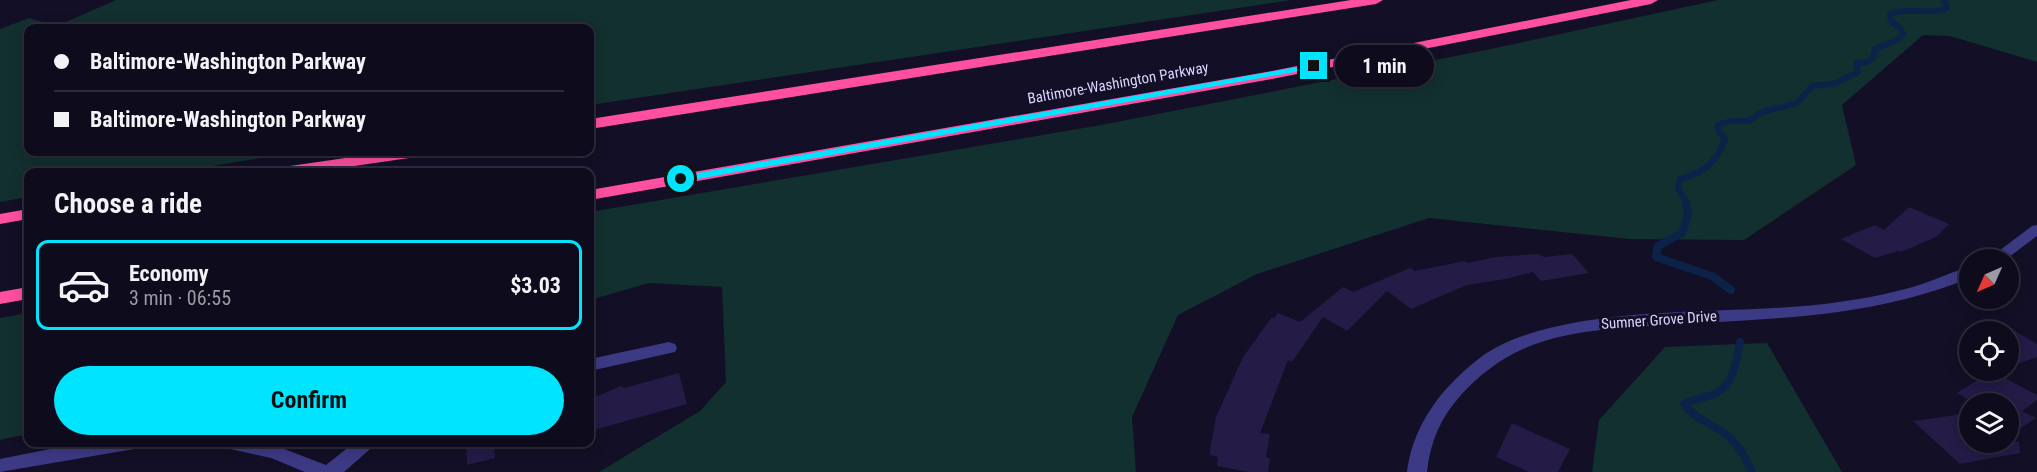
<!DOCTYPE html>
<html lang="en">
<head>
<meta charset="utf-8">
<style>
	body { margin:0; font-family:"Roboto Condensed",sans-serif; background:#1c1929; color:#f1f3f6; height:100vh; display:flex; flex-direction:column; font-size:22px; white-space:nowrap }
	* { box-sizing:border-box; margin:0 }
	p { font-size:20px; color:#9b9ba3 }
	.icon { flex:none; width:33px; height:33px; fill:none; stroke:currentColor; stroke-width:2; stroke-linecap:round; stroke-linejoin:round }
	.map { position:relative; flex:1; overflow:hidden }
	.drawer { position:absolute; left:24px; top:168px; width:570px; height:279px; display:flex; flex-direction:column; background:#0e0b1c; border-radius:12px; box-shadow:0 3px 15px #0003,0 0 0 2px #2e2b3b }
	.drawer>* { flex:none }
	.guide { position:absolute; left:24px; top:24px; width:570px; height:132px; border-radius:12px; box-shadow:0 3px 15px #0003,0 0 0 2px #2e2b3b; display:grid; align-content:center; height:132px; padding:0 30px; background:#0e0b1c }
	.needle { width:39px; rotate:225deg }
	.buttons { position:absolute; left:1959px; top:249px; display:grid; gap:12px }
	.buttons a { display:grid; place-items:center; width:60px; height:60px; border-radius:50%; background:#0e0b1c; box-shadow:0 3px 15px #0003,0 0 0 2px #2e2b3b; font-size:30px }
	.end { position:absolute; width:27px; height:27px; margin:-14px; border:8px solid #00e5ff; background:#111; box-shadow:0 0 0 3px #111 }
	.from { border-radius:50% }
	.bubble { position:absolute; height:42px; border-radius:21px; background:#0e0b1c; box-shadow:0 3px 15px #0003,0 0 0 2px #2e2b3b; font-size:20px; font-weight:700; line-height:42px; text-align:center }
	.guide b { display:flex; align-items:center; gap:21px; height:57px; font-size:22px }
	.guide b+b { border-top:2px solid #2e2b3b }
	.guide i { width:15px; height:15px; background:#f1f3f6 }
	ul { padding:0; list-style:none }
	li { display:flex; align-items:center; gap:18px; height:90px; margin:0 12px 9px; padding:0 18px; border:3px solid transparent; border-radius:12px }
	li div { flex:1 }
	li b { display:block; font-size:22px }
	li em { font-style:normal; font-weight:700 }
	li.on { border-color:#00e5ff }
	li>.icon { width:54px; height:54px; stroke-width:1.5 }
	h2 { padding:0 30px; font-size:27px; line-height:72px }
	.action { display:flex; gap:12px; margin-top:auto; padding:12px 30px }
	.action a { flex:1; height:69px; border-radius:36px; background:#00e5ff; color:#111; font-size:24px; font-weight:700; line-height:69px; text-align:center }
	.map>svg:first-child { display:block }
	.green { fill:#12302f }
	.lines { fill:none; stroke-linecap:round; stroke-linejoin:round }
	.stream-far1 { stroke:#0c2248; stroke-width:6 }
	.stream { stroke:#0c2248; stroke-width:8 }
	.building { fill:#241b47 }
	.minor { fill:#3d3a85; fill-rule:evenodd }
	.motorway { fill:#ff4fa3; fill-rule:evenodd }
	.route { fill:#00e5ff }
	.labels { text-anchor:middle; stroke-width:6; stroke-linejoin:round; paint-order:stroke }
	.street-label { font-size:15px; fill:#d9d4ff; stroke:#130f26 }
</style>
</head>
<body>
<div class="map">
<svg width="2037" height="472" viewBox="0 0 2037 472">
	<rect width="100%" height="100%" fill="#130f26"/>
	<g class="green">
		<polygon points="116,0 1292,0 590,105 590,28 28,28 28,152 299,152 174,172 28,172 28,197 0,202 0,29 29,18 57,26"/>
		<polygon points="1718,0 2037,0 2037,62 1950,36 1923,35 1842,105 1856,165 1744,240 1629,239 1429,218 1257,274 1178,315 1132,417 1136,472 599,472 700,411 726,382 722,287 649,283 590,300 590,212 1101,125 1486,50"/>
		<polygon points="28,313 28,434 0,440 0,318"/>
		<polygon points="1767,343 1842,472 1592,472 1599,420 1665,347"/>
	</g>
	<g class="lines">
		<path class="stream-far1" d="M1687 204 1678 188 1680 179C1705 172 1716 163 1725 139L1719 132 1718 125 1731 121H1749L1762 112 1797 103 1812 86 1833 84 1858 72 1856 63 1867 62 1873 58 1875 49 1899 39 1903 34 1900 28 1891 21 1890 14C1909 6 1928 16 1947 8L1944 0"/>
		<g class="stream">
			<polyline points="1686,202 1688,215 1682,233 1658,246 1656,257 1712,276 1731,290"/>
			<path d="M1740 342C1736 362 1734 387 1712 395 1702 398 1693 400 1684 404 1694 417 1706 422 1720 430 1736 440 1745 455 1752 472"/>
		</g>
	</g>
	<g class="building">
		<polygon points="1909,207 1949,224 1936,237 1901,252 1898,251 1875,258 1841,239 1875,225 1884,230"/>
		<polygon points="1538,254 1544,257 1572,254 1589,273 1541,281 1533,272 1506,279 1467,285 1411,309 1387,291 1347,331 1323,317 1292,362 1288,360 1260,433 1270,434 1266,457 1270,458 1268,472 1248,472 1217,466 1218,457 1210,455 1210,450 1216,417 1243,357 1272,317 1274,318 1278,313 1300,322 1343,287 1353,292 1410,268 1415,271 1465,261 1467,263 1496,257"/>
		<polygon points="2008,327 2037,344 2037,357 2008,367"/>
		<polygon points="1992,371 2037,395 2037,400 2022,411 2036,418 2008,437 2008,404 1976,404 1957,393"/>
		<polygon points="679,373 687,404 590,431 590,399 621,386 624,388"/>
		<polygon points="1970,413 1970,442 2019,442 2020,453 1960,464 1913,421"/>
		<polygon points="1512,423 1570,449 1558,472 1529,472 1496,457"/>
		<polygon points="466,442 494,442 495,458 467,465"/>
	</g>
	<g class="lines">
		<g class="minor">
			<polygon points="2037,225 2037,236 2005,260 1987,260 2032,226"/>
			<path d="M1970 267V278C1913 301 1853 312 1793 317 1746 321 1699 323 1652 326 1609 329 1563 331 1523 349 1499 360 1479 375 1461 395 1441 417 1430 442 1427 472H1407C1411 440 1426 411 1448 387 1459 375 1471 364 1485 354 1564 303 1721 315 1815 305 1851 301 1888 295 1922 284 1938 279 1953 271 1970 267Z"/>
			<polygon points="669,342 675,344 677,348 675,352 590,371 590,359"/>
			<polygon points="85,442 148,442 146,447 0,472 0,459"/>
			<polygon points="219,442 266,442 326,465 355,442 378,442 344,472 305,472 271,458 221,447"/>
		</g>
		<g class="motorway">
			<polygon points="1351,0 1383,0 1376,4 590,129 590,119"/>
			<polygon points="1631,0 1658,0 1651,4 1272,79 590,200 590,190 1272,71"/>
			<polygon points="387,152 424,152 416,157 313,172 275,172 283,167"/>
			<polygon points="28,209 28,219 0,224 0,214"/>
			<polygon points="28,287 28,299 0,304 0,292"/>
		</g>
	</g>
	<polygon class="route" points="1314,64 1318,66 1317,68 681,182 677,179 681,176"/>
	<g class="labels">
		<g class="street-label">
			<text transform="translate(1118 83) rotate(-10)" y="5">Baltimore-Washington Parkway</text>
			<text transform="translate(1659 320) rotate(-4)" y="5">Sumner Grove Drive</text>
		</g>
	</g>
</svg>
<div class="buttons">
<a><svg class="needle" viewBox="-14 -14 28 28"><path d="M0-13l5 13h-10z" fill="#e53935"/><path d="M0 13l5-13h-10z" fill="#9b9ba3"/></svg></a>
<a><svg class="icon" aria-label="locate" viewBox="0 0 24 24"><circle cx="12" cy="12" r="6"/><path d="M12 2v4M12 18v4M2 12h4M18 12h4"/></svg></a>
<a><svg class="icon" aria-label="layers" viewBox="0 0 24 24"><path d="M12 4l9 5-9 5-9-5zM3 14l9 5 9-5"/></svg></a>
</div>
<i class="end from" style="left:681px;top:179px"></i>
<i class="end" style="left:1314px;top:66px"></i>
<div class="bubble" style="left:1335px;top:45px;width:99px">1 min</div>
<div class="guide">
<b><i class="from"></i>Baltimore-Washington Parkway</b>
<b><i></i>Baltimore-Washington Parkway</b>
</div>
<section class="drawer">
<h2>Choose a ride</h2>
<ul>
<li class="on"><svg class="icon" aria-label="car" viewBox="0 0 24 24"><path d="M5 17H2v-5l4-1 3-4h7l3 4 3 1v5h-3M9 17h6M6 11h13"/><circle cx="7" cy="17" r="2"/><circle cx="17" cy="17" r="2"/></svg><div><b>Economy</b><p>3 min · 06:55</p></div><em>$3.03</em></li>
</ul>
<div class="action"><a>Confirm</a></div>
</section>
</div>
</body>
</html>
